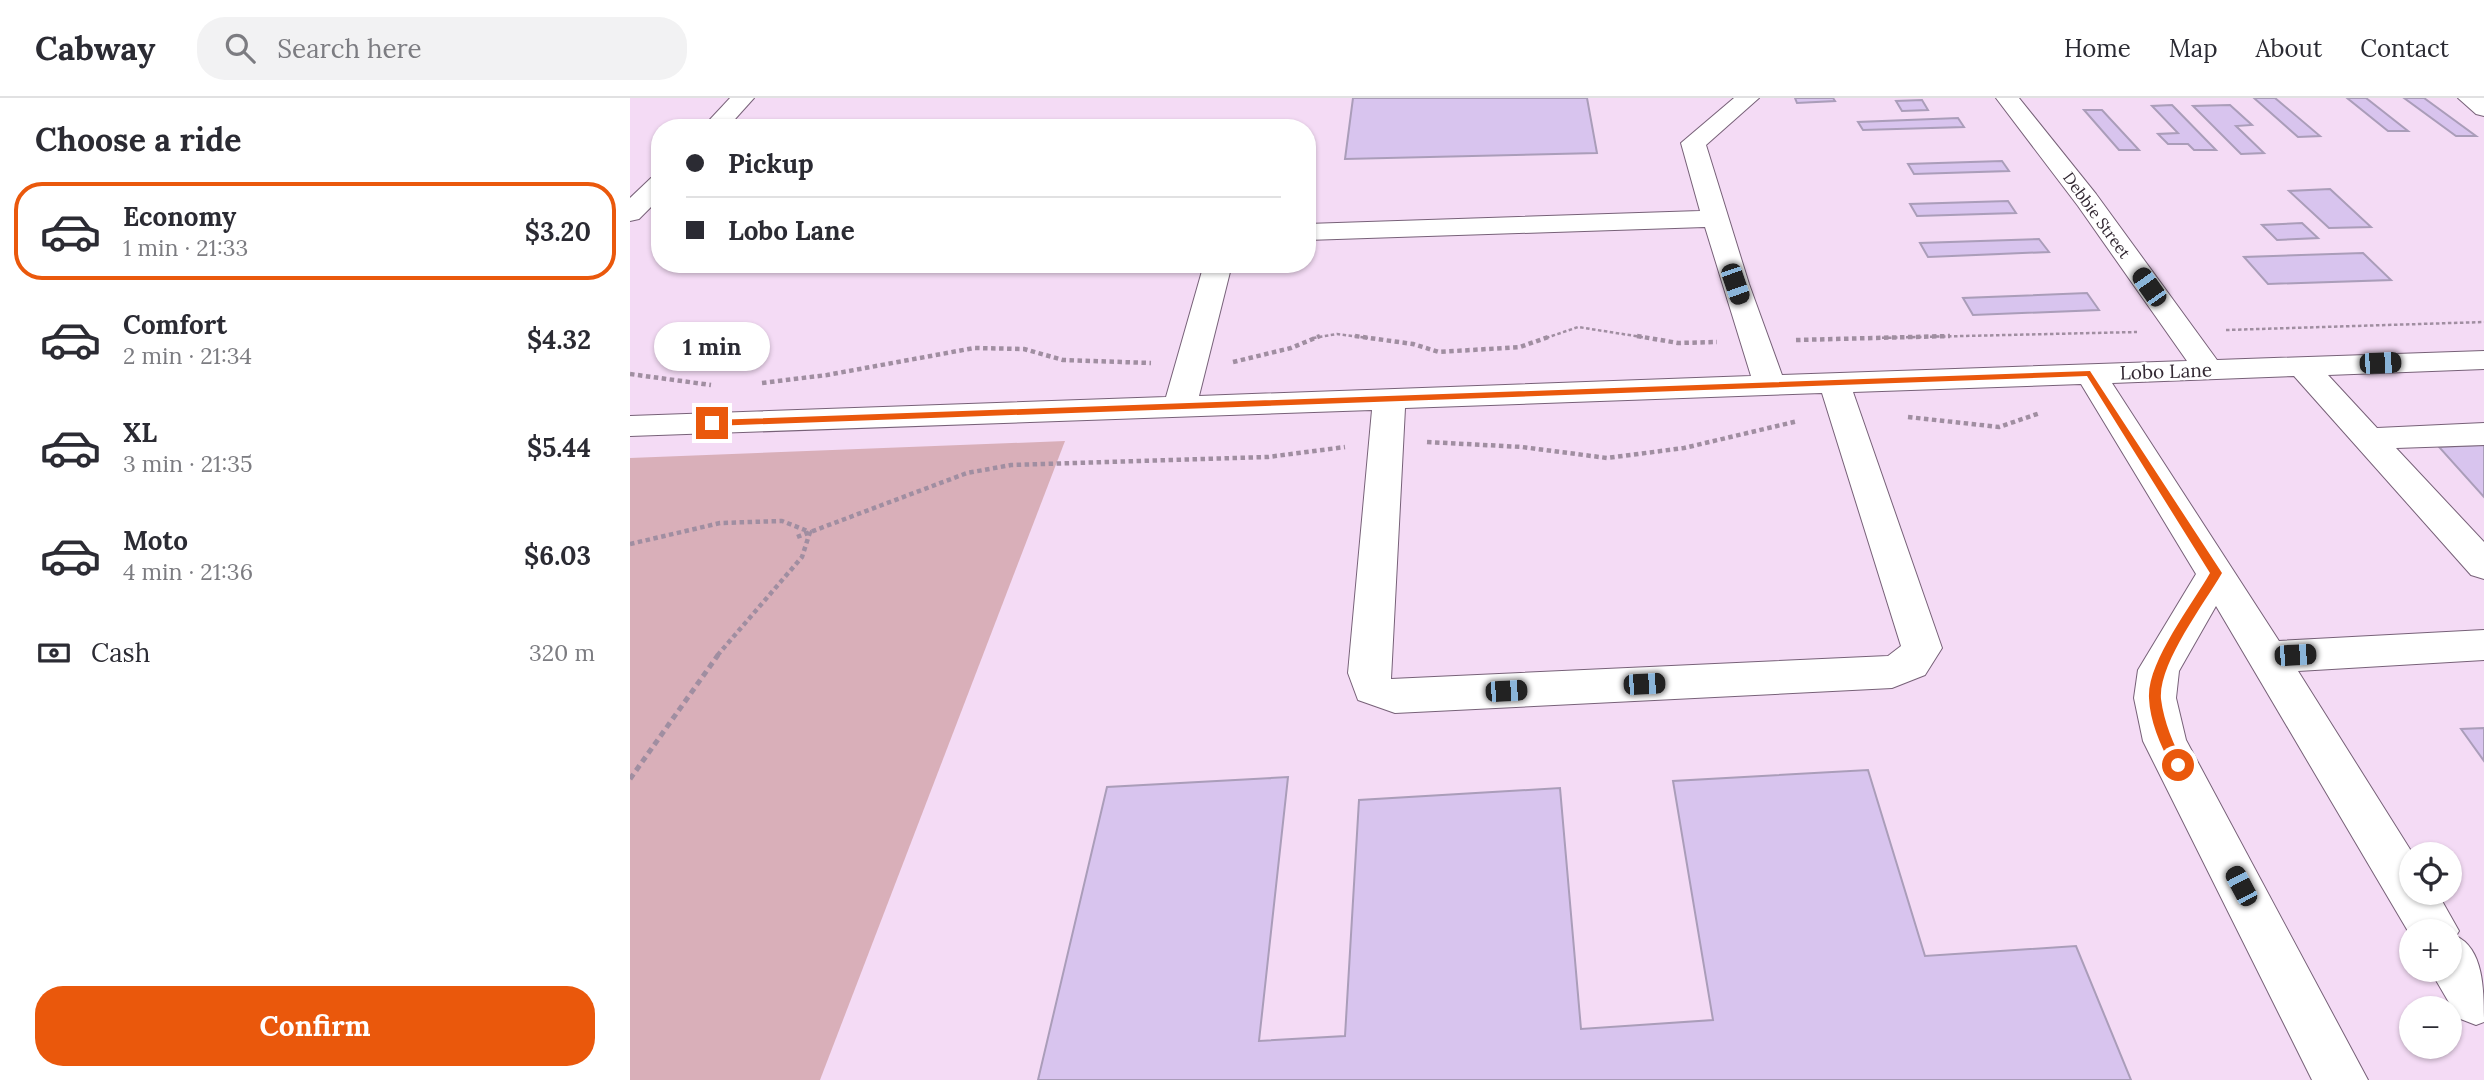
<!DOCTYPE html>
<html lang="en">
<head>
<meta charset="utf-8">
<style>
	body { margin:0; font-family:Lora,serif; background:#f2f2f3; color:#2b2b33; height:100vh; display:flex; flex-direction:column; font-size:26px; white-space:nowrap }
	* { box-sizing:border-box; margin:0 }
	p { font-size:23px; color:#7c7c81 }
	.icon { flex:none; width:38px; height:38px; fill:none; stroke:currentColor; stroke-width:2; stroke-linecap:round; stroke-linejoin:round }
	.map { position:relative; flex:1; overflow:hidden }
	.drawer { display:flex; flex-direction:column; background:#fff; width:630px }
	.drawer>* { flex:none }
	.hud { position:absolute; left:21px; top:21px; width:665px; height:154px; border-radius:28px; box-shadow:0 2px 5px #0004; display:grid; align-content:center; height:154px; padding:0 35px; background:#fff }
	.tools { position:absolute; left:1769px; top:744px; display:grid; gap:14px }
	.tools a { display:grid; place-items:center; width:63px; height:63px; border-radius:50%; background:#fff; box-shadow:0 2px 5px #0004; font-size:35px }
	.end { position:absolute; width:32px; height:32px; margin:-16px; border:9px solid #ea580c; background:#fff; box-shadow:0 0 0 4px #fff }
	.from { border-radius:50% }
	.bubble { position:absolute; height:49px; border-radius:24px; background:#fff; box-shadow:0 2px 5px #0004; font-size:23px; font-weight:700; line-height:49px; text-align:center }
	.car { position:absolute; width:21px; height:42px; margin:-21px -10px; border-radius:9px; box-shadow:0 0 5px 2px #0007; background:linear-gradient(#222 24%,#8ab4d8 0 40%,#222 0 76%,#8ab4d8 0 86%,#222 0) }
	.hud b { display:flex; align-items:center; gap:24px; height:66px; font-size:26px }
	.hud b+b { border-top:2px solid #e1e1e2 }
	.hud i { width:18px; height:18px; background:#2b2b33 }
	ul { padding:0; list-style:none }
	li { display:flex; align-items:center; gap:21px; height:98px; margin:0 14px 10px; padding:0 21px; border:4px solid transparent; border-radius:28px }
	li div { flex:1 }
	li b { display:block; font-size:26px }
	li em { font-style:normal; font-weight:700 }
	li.active { border-color:#ea580c }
	li>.icon { width:63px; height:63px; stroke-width:1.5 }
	h2 { padding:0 35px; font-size:32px; line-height:84px }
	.pay { display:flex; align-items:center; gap:18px; height:77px; padding:0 35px; font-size:26px }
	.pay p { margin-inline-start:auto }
	.button { display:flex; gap:14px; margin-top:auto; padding:14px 35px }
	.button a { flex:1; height:80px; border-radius:28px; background:#ea580c; color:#fff; font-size:28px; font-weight:700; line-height:80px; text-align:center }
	header { display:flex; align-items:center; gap:42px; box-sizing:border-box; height:98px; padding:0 35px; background:#fff; border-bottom:2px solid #e1e1e2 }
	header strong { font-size:33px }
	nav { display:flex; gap:38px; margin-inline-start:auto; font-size:24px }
	.search { width:490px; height:63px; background:#f2f2f3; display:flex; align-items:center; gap:18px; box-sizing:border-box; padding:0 24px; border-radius:28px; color:#7c7c81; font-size:26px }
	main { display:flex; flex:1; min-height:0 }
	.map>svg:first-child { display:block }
	.green { fill:#d9afb9 }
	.building { fill:#d8c4ee; stroke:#aa9db9; stroke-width:2 }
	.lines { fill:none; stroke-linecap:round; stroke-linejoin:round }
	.minor-casing { stroke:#776178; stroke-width:2 }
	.path-far2 { stroke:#a08ea1; stroke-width:2.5; stroke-dasharray:3.5 2.5; stroke-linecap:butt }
	.path-far1 { stroke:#a08ea1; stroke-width:4.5; stroke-dasharray:4.5 3.5; stroke-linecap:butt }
	.path { stroke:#a08ea1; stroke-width:5; stroke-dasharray:6 4.5; stroke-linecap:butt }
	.minor { fill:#fff; fill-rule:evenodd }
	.route { fill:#ea580c }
	.labels { text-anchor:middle; stroke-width:5; stroke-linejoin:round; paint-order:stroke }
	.far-street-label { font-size:16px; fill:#312731; stroke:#fff }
	.street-label { font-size:19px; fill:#312731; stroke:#fff }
</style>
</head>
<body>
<header>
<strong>Cabway</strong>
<div class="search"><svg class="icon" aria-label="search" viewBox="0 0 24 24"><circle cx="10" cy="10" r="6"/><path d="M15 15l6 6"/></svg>Search here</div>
<nav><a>Home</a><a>Map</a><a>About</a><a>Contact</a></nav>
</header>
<main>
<section class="drawer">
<h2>Choose a ride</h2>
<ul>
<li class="active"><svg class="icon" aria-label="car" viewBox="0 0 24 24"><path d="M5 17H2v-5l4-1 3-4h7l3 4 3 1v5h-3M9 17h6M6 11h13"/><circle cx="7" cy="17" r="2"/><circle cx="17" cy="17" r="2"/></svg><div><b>Economy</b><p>1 min · 21:33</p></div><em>$3.20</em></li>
<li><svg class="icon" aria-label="car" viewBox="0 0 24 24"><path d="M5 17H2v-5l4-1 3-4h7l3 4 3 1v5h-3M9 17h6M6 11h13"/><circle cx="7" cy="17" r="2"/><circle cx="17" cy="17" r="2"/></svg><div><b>Comfort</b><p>2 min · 21:34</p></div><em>$4.32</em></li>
<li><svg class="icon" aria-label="car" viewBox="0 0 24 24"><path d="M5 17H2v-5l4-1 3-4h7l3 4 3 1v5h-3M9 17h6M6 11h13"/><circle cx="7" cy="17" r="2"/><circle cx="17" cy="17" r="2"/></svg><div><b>XL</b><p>3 min · 21:35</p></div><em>$5.44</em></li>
<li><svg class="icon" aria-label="car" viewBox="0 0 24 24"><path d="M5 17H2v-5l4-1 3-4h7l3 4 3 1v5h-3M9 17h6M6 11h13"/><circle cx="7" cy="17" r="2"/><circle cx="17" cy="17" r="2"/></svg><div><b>Moto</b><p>4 min · 21:36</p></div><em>$6.03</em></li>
</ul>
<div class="pay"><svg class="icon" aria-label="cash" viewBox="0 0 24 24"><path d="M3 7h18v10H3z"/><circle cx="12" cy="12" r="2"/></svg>Cash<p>320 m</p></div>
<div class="button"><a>Confirm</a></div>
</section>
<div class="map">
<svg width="1854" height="982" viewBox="0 0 1854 982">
	<rect width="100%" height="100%" fill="#f4dbf5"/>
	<polygon class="green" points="435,343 190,982 0,982 0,360"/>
	<g class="building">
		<polygon points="723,0 957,0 967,55 715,61"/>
		<polygon points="1165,0 1203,0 1205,3 1167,5"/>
		<polygon points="1624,0 1645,0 1690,38 1668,39"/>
		<polygon points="1717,0 1736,0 1778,33 1758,33"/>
		<polygon points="1774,0 1794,0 1846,38 1826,38"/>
		<polygon points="1292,2 1298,12 1272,13 1266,3"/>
		<polygon points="1542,7 1586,52 1564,52 1558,46 1538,46 1528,36 1548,35 1522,8"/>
		<polygon points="1600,7 1622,27 1606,28 1634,55 1611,56 1563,8"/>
		<polygon points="1454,12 1472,12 1509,52 1489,52"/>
		<polygon points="1328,20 1334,29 1233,32 1228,24"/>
		<polygon points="1372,63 1379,73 1284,76 1278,66"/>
		<polygon points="1700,91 1741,129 1699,130 1659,93"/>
		<polygon points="1378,103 1386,115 1287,118 1280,106"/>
		<polygon points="1672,125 1688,140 1647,142 1632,127"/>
		<polygon points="1409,141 1419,154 1298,159 1290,145"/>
		<polygon points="1733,155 1761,182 1638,186 1614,159"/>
		<polygon points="1457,195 1469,212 1343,217 1333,200"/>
		<polygon points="1854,347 1854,399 1809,349"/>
		<polygon points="1854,630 1854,663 1831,631"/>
		<polygon points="1238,672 1295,858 1446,848 1501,982 408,982 477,689 658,679 629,943 715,938 729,702 930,690 951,931 1083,922 1043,683"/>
	</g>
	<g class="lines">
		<g class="minor-casing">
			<g id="minor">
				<polygon points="100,0 124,0 97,30 72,30"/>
				<path d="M1104 0H1129L1076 47 1119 186 1152 277 1557 263 1448 108 1366 0H1389L1466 96 1587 262 1854 253V271L1698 277 1747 330 1854 325V347L1766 350 1854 444V481L1841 477 1664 278 1482 285 1649 543 1854 532V562L1668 573 1783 756 1782 794H1807L1829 833 1826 838C1854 851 1854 893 1854 924L1846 927 1828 920 1800 872H1820V833H1782V840L1586 508 1549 573 1546 600 1556 642 1738 982H1682L1513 643 1504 600 1508 572 1566 476 1451 286 1223 294 1312 550 1295 577 1262 590 765 615 728 602 718 575 742 312 0 338V318L536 299 574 166H602L569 298 1121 278 1075 129 677 142V126L1070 113 1051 45ZM1192 295 1271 548 1258 558 761 581 775 310Z"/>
				<polygon points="1828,0 1854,0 1854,18 1846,16"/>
				<polygon points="30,77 30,100 9,121 0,123 0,100 21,80"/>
			</g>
		</g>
		<g class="path-far2">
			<polyline points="1596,232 1854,224"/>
			<polyline points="683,240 707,236 738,240"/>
			<polyline points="916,240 948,229 1018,240"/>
			<polyline points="1246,240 1507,234"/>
		</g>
		<g class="path-far1">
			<polyline points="725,238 783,246 809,254 890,249 921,238"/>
			<polyline points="1007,238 1048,245 1087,244"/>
			<polyline points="1166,242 1320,238"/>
			<polyline points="603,264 661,250 690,238"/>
			<polyline points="0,276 81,287"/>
			<polyline points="132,285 197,277 344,250 394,251 433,262 521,265"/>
			<polyline points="1278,319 1369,329 1410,315"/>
			<polyline points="797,344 892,349 977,360 1054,350 1168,323"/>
			<polyline points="167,439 337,375 381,367 638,359 715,349"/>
			<polyline points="0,446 90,425 152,423 180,434 172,459 86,559"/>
		</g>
		<polyline class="path" points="0,681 88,557"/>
		<use href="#minor" class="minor"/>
	</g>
	<path class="route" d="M1460 273 1592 475C1574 506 1528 566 1531 601 1534 625 1544 647 1554 667L1548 673 1543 671C1532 650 1520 625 1519 600 1517 564 1562 507 1580 475L1457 278 82 328 78 325 82 322Z"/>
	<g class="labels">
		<g class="far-street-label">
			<text transform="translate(1467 117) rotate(54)" y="6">Debbie Street</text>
		</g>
		<g class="street-label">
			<text transform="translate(1536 273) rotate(-2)" y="7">Lobo Lane</text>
		</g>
	</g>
</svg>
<div class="tools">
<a><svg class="icon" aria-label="locate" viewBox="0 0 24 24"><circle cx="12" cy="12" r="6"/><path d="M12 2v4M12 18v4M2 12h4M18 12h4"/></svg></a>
<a>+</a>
<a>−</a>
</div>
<i class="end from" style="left:1548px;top:667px"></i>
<i class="end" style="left:82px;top:325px"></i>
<div class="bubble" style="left:24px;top:224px;width:116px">1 min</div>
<i class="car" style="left:1105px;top:186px;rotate:161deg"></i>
<i class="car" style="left:1519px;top:189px;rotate:325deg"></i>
<i class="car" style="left:1750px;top:265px;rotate:88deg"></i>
<i class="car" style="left:1665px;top:557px;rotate:87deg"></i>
<i class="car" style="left:1014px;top:586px;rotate:87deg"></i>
<i class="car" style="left:876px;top:593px;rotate:87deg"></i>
<i class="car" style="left:1611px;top:788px;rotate:332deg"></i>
<div class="hud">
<b><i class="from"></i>Pickup</b>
<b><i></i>Lobo Lane</b>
</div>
</div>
</main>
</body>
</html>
